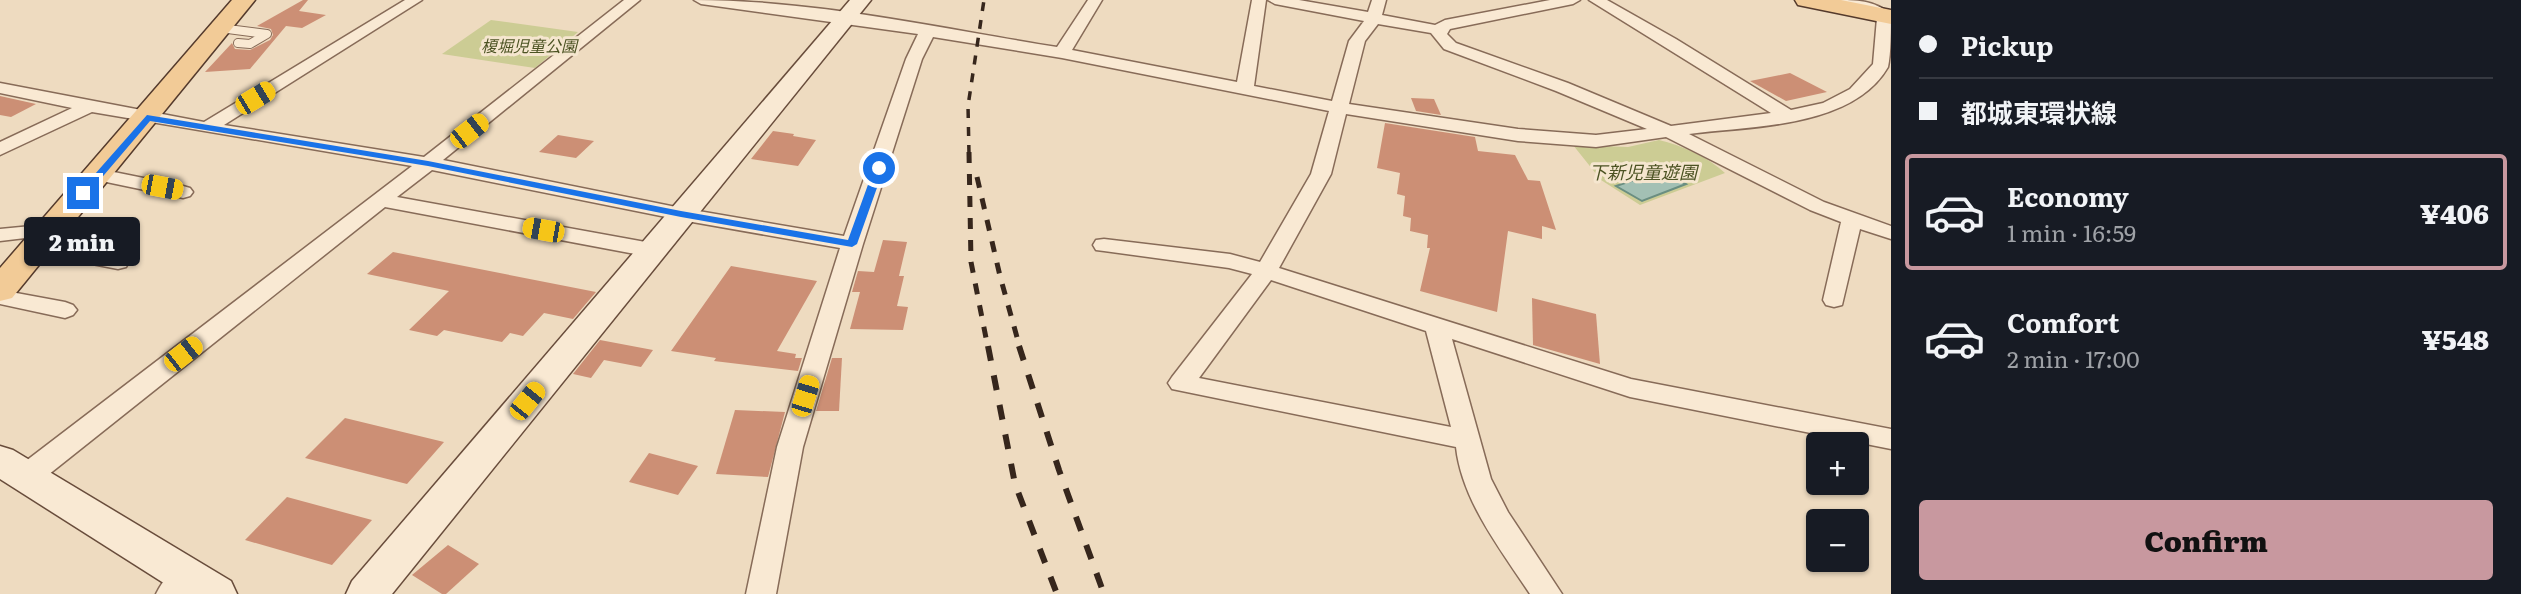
<!DOCTYPE html>
<html lang="en">
<head>
<meta charset="utf-8">
<style>
	body { margin:0; font-family:Literata,"Noto Sans JP",serif; background:#242831; color:#f1f3f6; height:100vh; display:flex; flex-direction:column; font-size:26px; white-space:nowrap }
	* { box-sizing:border-box; margin:0 }
	p { font-size:23px; color:#9ea1a6 }
	.icon { flex:none; width:38px; height:38px; fill:none; stroke:currentColor; stroke-width:2; stroke-linecap:round; stroke-linejoin:round }
	.map { position:relative; flex:1; overflow:hidden }
	.details { display:flex; flex-direction:column; background:#171b24; width:630px }
	.details>* { flex:none }
	.guide { display:grid; align-content:center; height:154px; padding:0 28px; background:#171b24 }
	.fabs { position:absolute; left:1806px; top:432px; display:grid; gap:14px }
	.fabs a { display:grid; place-items:center; width:63px; height:63px; border-radius:7px; background:#171b24; box-shadow:0 2px 5px #0004; font-size:35px }
	.end { position:absolute; width:32px; height:32px; margin:-16px; border:9px solid #1a73e8; background:#fff; box-shadow:0 0 0 4px #fff }
	.from { border-radius:50% }
	.bubble { position:absolute; height:49px; border-radius:7px; background:#171b24; box-shadow:0 2px 5px #0004; font-size:23px; font-weight:800; line-height:49px; text-align:center }
	.car { position:absolute; width:21px; height:42px; margin:-21px -10px; border-radius:9px; box-shadow:0 0 5px 2px #0007; background:linear-gradient(#f5c518 24%,#345 0 40%,#f5c518 0 76%,#345 0 86%,#f5c518 0) }
	.guide b { display:flex; align-items:center; gap:24px; height:66px; font-size:26px }
	.guide b+b { border-top:2px solid #363941 }
	.guide i { width:18px; height:18px; background:#f1f3f6 }
	ul { padding:0; list-style:none }
	li { display:flex; align-items:center; gap:21px; height:116px; margin:0 14px 10px; padding:0 14px; border:4px solid transparent; border-radius:7px }
	li div { flex:1 }
	li b { display:block; font-size:26px }
	li em { font-style:normal; font-weight:800 }
	li.on { border-color:#c8989f }
	li>.icon { width:63px; height:63px; stroke-width:1.5 }
	.button { display:flex; gap:14px; margin-top:auto; padding:14px 28px }
	.button a { flex:1; height:80px; border-radius:7px; background:#c8989f; color:#111; font-size:28px; font-weight:800; line-height:80px; text-align:center }
	main { display:flex; flex:1; min-height:0 }
	.map>svg:first-child { display:block }
	.green { fill:#cccc94 }
	.water { fill:#a3c0b4; stroke:#6a8e81; stroke-width:2 }
	.building { fill:#cc8f75 }
	.lines { fill:none; stroke-linecap:round; stroke-linejoin:round }
	.lane-casing { stroke:#876b58; stroke-width:10 }
	.street-casing { stroke:#876b58; stroke-width:3 }
	.secondary-casing { stroke:#684c3b; stroke-width:3 }
	.primary-casing { stroke:#543a2c; stroke-width:3 }
	.lane { stroke:#f9e9d3; stroke-width:8 }
	.street { fill:#f9e9d3; fill-rule:evenodd }
	.secondary { fill:#f9e9d3; fill-rule:evenodd }
	.primary { fill:#f2cb97; fill-rule:evenodd }
	.rail-far2 { stroke:#36261c; stroke-width:3.5; stroke-dasharray:9 9; stroke-linecap:butt }
	.rail-far1 { stroke:#36261c; stroke-width:5; stroke-dasharray:11 11; stroke-linecap:butt }
	.rail { stroke:#36261c; stroke-width:6; stroke-dasharray:15 15; stroke-linecap:butt }
	.route { fill:#1a73e8 }
	.labels { text-anchor:middle; stroke-width:6; stroke-linejoin:round; paint-order:stroke }
	.far-park-label { font-size:16px; font-style:italic; fill:#4c5323; stroke:#f5e6cf }
	.park-label { font-size:18px; font-style:italic; fill:#4c5323; stroke:#f5e6cf }
</style>
</head>
<body>
<main>
<div class="map">
<svg width="1891" height="594" viewBox="0 0 1891 594">
	<rect width="100%" height="100%" fill="#eedbc0"/>
	<g class="green">
		<polygon points="491,20 578,32 535,68 442,54"/>
		<path d="M1659 140C1681 145 1708 157 1725 173L1640 205 1601 180 1573 145 1628 147Z"/>
	</g>
	<polygon class="water" points="1661,171 1686,184 1642,201 1616,186"/>
	<g class="building">
		<polygon points="303,0 308,0 299,11 326,15 302,28 286,26 250,69 205,72 232,43 235,49 250,50 270,40 273,35 271,29 257,26"/>
		<polygon points="1790,73 1827,92 1786,101 1750,81"/>
		<polygon points="0,96 36,104 11,117 0,115"/>
		<polygon points="1411,98 1434,99 1441,115 1416,111"/>
		<polygon points="1385,123 1475,137 1478,151 1515,155 1528,180 1540,181 1556,230 1542,226 1542,239 1508,231 1497,312 1420,291 1430,248 1427,248 1428,235 1410,231 1411,218 1403,216 1405,196 1397,194 1400,173 1377,168"/>
		<polygon points="773,131 794,134 793,136 816,140 798,166 751,159"/>
		<polygon points="558,135 594,141 576,158 539,152"/>
		<polygon points="883,240 907,242 899,276 904,276 897,306 908,307 903,330 850,329 860,292 852,292 858,271 874,272"/>
		<polygon points="393,252 596,292 573,319 544,313 523,336 510,333 502,342 444,330 437,336 409,330 449,291 367,274"/>
		<polygon points="731,266 817,281 777,351 796,354 795,358 802,358 798,371 714,361 716,358 671,351"/>
		<polygon points="1532,298 1596,314 1600,364 1533,345"/>
		<polygon points="600,340 653,350 641,367 604,360 591,378 573,374"/>
		<polygon points="832,358 842,358 839,411 816,411"/>
		<polygon points="735,410 785,412 768,477 716,474"/>
		<polygon points="345,418 444,442 407,484 305,458"/>
		<polygon points="649,453 698,466 678,495 629,482"/>
		<polygon points="287,497 372,520 332,565 245,540"/>
		<polygon points="448,545 479,564 446,594 442,594 412,575"/>
	</g>
	<g class="lines">
		<g class="lane-casing">
			<polyline id="lane" points="220,28 267,34 250,44 238,43"/>
		</g>
		<g class="street-casing">
			<g id="street">
				<path d="M405 0H422L224 125 424 157 624 0H640L443 160 681 208 844 236 906 59 918 34 701 4 694 0C815 0 938 28 1057 47L1088 0H1102L1072 50 1237 82 1252 0H1266L1254 86 1332 101 1349 41 1364 21 1275 4 1268 0H1299L1368 12 1372 0H1386L1382 15 1435 25 1445 20 1550 0H1580L1573 4 1450 29 1447 34 1456 43 1568 83 1671 126 1771 113 1589 0H1607L1676 39 1791 110 1823 103 1850 89 1873 64 1877 18 1866 10 1838 3 1836 0C1857 0 1873 0 1891 14 1891 28 1891 54 1888 67 1853 128 1751 126 1689 134L1824 202 1891 226V239L1860 229 1842 305 1834 307 1826 305 1823 300 1841 222 1810 210 1666 137 1596 147 1518 141 1346 114 1331 174 1279 268 1631 379 1891 429V449L1630 397 1452 339 1491 479 1508 512 1562 594H1530C1501 550 1462 501 1456 447L1172 389 1168 383 1172 377 1252 274 1229 268 1104 251 1096 250 1093 245 1096 240 1104 239 1230 254 1260 262 1311 174 1329 111 1062 58 933 37 922 59 863 244 803 447 776 594H746L777 447 840 248 681 220 432 170 397 197 651 243 659 245 662 250 659 255 651 257 385 207 38 483 28 486 18 483 14 475 18 467 412 166 92 112 0 155V142L72 108 0 93V83L204 122ZM1378 24 1431 33 1444 49 1556 91 1647 129 1596 135 1518 129 1349 104 1365 41ZM1271 280 1426 331 1451 427 1199 378Z"/>
				<polygon points="99,169 183,186 190,188 193,192 190,196 183,198 92,179 89,175"/>
				<polygon points="52,224 59,226 62,230 59,234 0,241 0,229"/>
				<polygon points="38,241 118,255 126,257 129,262 126,267 118,269 30,252 27,247 30,242"/>
				<polygon points="0,290 65,302 73,305 77,310 73,315 65,318 0,304"/>
				<path d="M188 562 199 566 203 575 190 594H156C163 580 173 567 188 562Z"/>
			</g>
		</g>
		<g class="secondary-casing">
			<g id="secondary">
				<polygon points="850,0 871,0 392,594 346,594 352,581"/>
				<polygon points="0,446 13,450 231,581 237,594 181,594 0,479"/>
			</g>
		</g>
		<g class="primary-casing">
			<g id="primary">
				<polygon points="232,0 255,0 12,298 0,301 0,268"/>
				<polygon points="1795,0 1841,0 1891,10 1891,24 1798,5"/>
			</g>
		</g>
		<use href="#lane" class="lane"/>
		<use href="#street" class="street"/>
		<use href="#secondary" class="secondary"/>
		<use href="#primary" class="primary"/>
		<polyline class="rail-far2" points="969,154 968,106 984,0"/>
		<g class="rail-far1">
			<polyline points="969,152 971,262 988,348"/>
			<polyline points="977,177 1000,276 1020,348"/>
		</g>
		<g class="rail">
			<polyline points="988,346 1015,484 1057,594"/>
			<polyline points="1019,346 1059,470 1104,594"/>
		</g>
	</g>
	<polygon class="route" points="147,115 428,161 681,211 848,240 874,168 879,165 884,168 857,244 852,247 681,217 428,166 150,121 87,195 80,195 80,191"/>
	<g class="labels">
		<g class="far-park-label">
			<text x="529" y="52">榎堀児童公園</text>
		</g>
		<g class="park-label">
			<text x="1643" y="179">下新児童遊園</text>
		</g>
	</g>
</svg>
<div class="fabs">
<a>+</a>
<a>−</a>
</div>
<i class="end from" style="left:879px;top:168px"></i>
<i class="end" style="left:83px;top:193px"></i>
<div class="bubble" style="left:24px;top:217px;width:116px">2 min</div>
<i class="car" style="left:255px;top:98px;rotate:59deg"></i>
<i class="car" style="left:469px;top:131px;rotate:52deg"></i>
<i class="car" style="left:162px;top:187px;rotate:101deg"></i>
<i class="car" style="left:543px;top:230px;rotate:280deg"></i>
<i class="car" style="left:183px;top:354px;rotate:52deg"></i>
<i class="car" style="left:805px;top:396px;rotate:17deg"></i>
<i class="car" style="left:527px;top:401px;rotate:39deg"></i>
</div>
<section class="details">
<div class="guide">
<b><i class="from"></i>Pickup</b>
<b><i></i>都城東環状線</b>
</div>
<ul>
<li class="on"><svg class="icon" aria-label="car" viewBox="0 0 24 24"><path d="M5 17H2v-5l4-1 3-4h7l3 4 3 1v5h-3M9 17h6M6 11h13"/><circle cx="7" cy="17" r="2"/><circle cx="17" cy="17" r="2"/></svg><div><b>Economy</b><p>1 min · 16:59</p></div><em>¥406</em></li>
<li><svg class="icon" aria-label="car" viewBox="0 0 24 24"><path d="M5 17H2v-5l4-1 3-4h7l3 4 3 1v5h-3M9 17h6M6 11h13"/><circle cx="7" cy="17" r="2"/><circle cx="17" cy="17" r="2"/></svg><div><b>Comfort</b><p>2 min · 17:00</p></div><em>¥548</em></li>
</ul>
<div class="button"><a>Confirm</a></div>
</section>
</main>
</body>
</html>
